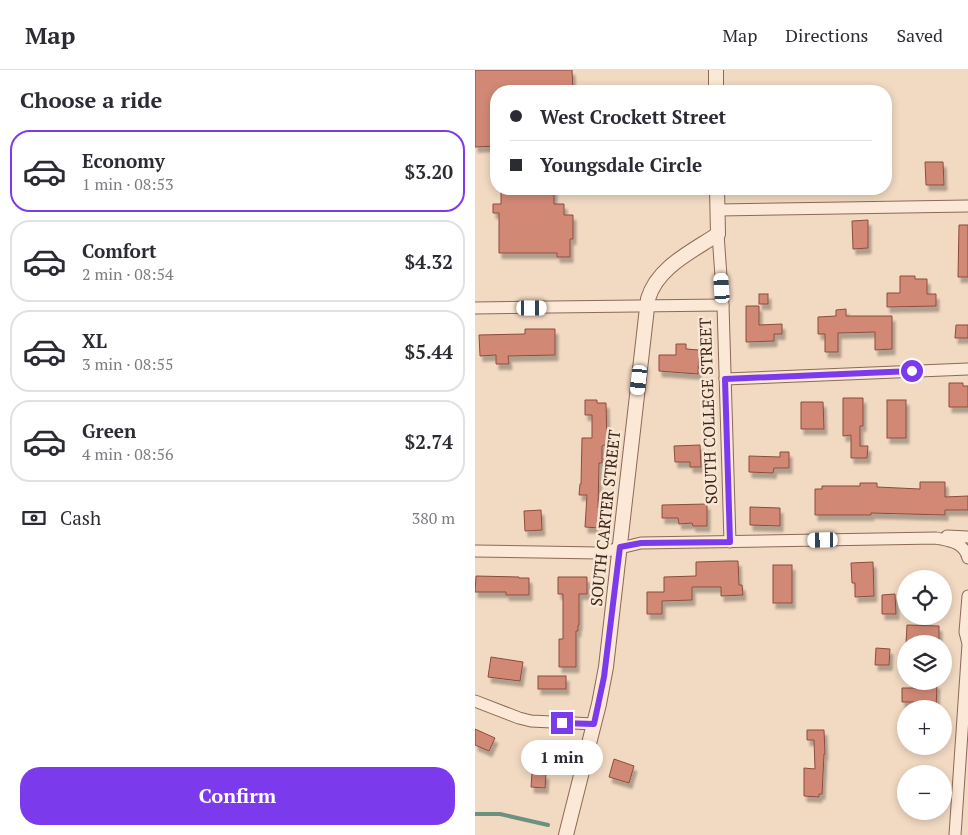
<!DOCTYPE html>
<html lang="en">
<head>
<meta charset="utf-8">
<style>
	body { margin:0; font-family:"PT Serif",serif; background:#f2f2f3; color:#2b2b33; height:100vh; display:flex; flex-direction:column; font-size:19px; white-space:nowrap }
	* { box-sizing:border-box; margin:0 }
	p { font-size:16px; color:#7c7c81 }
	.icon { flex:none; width:28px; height:28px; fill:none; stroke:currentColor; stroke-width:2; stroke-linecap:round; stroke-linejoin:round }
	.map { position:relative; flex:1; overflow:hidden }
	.side { display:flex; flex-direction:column; background:#fff; width:475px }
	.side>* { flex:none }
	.top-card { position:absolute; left:15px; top:15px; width:402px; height:110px; border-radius:20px; box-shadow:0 2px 8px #0003; display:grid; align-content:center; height:110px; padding:0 20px; background:#fff }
	.buttons { position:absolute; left:422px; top:500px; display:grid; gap:10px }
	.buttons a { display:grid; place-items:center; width:55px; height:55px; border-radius:50%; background:#fff; box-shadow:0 2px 8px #0003; font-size:25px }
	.end { position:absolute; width:22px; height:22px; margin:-11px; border:6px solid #7c3aed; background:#fff; box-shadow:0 0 0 2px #fff }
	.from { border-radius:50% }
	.bubble { position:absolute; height:35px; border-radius:18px; background:#fff; box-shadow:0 2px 8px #0003; font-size:16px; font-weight:600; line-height:35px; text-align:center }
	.car { position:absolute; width:15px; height:30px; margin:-15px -8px; border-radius:6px; box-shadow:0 0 4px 1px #0007; background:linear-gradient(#fff 24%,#345 0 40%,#fff 0 76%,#345 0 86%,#fff 0) }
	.top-card b { display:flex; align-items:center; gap:18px; height:48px; font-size:19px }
	.top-card b+b { border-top:1px solid #e1e1e2 }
	.top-card i { width:12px; height:12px; background:#2b2b33 }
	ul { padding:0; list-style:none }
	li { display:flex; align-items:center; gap:15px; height:82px; margin:0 10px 8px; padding:0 10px; border:2px solid #e1e1e2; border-radius:20px }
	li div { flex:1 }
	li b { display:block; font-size:19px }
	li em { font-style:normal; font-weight:600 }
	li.on { border-color:#7c3aed }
	li>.icon { width:45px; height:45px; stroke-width:1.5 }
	h2 { padding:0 20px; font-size:22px; line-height:60px }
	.pay { display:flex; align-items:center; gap:12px; height:55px; padding:0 20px; font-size:19px }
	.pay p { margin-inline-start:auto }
	.cta { display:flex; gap:10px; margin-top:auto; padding:10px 20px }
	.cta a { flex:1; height:58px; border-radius:20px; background:#7c3aed; color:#fff; font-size:20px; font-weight:600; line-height:58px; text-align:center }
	header { display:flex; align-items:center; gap:30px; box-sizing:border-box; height:70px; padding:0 25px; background:#fff; border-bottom:1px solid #e1e1e2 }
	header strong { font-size:24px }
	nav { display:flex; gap:28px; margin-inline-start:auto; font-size:18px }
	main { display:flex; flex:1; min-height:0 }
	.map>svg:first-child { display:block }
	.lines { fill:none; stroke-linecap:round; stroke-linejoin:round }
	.stream { stroke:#6b9280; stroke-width:4 }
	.building { fill:#d18976; stroke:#8c4c3c; filter:url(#shadow) }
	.minor-casing { stroke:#8c6958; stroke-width:13 }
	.tertiary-casing { stroke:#8c6958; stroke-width:16 }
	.minor { stroke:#fbe8d6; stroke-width:11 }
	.tertiary { stroke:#fbe8d6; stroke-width:14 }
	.route { stroke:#7c3aed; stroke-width:6 }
	.labels { text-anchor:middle; stroke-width:5; stroke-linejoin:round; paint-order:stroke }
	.street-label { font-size:16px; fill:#3b251d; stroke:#f8e5d2 }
</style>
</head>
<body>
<header>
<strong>Map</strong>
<nav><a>Map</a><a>Directions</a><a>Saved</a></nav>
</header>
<main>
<section class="side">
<h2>Choose a ride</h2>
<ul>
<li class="on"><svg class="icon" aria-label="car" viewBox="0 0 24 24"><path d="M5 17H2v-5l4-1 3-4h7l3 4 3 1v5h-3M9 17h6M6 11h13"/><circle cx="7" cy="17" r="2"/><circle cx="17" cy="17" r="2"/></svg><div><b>Economy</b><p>1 min · 08:53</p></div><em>$3.20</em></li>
<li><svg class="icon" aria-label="car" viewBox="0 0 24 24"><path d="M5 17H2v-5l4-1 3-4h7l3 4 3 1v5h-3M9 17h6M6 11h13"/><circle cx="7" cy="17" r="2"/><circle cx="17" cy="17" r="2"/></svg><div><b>Comfort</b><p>2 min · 08:54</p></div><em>$4.32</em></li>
<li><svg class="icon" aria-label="car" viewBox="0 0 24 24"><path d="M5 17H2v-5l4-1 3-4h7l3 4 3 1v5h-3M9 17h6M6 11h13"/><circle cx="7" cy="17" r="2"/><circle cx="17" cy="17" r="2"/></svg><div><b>XL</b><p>3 min · 08:55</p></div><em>$5.44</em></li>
<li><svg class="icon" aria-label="car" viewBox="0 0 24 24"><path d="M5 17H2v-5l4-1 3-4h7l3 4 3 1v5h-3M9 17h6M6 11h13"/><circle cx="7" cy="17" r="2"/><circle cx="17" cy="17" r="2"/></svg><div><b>Green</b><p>4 min · 08:56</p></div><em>$2.74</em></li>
</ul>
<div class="pay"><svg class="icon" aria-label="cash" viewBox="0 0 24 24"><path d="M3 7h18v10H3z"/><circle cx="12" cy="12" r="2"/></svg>Cash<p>380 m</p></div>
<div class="cta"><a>Confirm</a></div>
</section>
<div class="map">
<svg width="493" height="765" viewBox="0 0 493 765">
	<defs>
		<filter id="shadow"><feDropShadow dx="3" dy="5.5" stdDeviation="1" flood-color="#0004"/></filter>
	</defs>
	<rect width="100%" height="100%" fill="#f1d9c2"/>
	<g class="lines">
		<polyline class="stream" points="0,744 25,744 73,755"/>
	</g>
	<g class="building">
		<polygon points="0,0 97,0 98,21 21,21 21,76 0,77"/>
		<polygon points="450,92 468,92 469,115 451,115"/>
		<polygon points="26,119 79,119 79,134 89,134 89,145 98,145 98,169 95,169 95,187 82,187 82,183 24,183 24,143 18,143 18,134 26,134"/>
		<polygon points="393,150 393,178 378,179 377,151"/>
		<polygon points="484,155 493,155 493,207 483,207"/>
		<polygon points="425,206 440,206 440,209 452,209 452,224 461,224 461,236 412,237 412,223 425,223"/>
		<rect x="284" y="224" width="9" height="10"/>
		<polygon points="271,236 284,236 284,255 307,254 307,264 299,264 299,271 271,272"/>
		<polygon points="371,239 371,246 417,246 417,279 400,280 400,262 363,263 363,282 350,282 350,264 343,264 343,247 361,246 361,240"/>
		<polygon points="481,255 493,255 493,268 480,268"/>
		<polygon points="50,259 80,259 80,285 33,286 34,294 21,294 21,285 5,286 4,265 50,264"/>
		<polygon points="201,274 211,274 211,279 224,280 223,304 184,301 184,285 201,285"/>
		<polygon points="474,313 488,313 488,316 493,316 493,337 474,337"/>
		<polygon points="368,328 388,328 388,356 385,356 385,376 393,376 392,388 376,388 376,365 368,366"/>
		<polygon points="110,330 122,330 122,333 131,333 132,374 127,376 127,393 124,393 123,438 126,438 124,458 110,457 112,425 104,425 105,414 106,414 107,368 117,368 117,345 110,345"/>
		<rect x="412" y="330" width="19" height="38"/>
		<polygon points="326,332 348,332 349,359 326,359"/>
		<polygon points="225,375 226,397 215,397 215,392 200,392 199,376"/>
		<polygon points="305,382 314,382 314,398 299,398 298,403 274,402 274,386 305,387"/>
		<polygon points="445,412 470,412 470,427 493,426 493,440 470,440 470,445 396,443 396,445 340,445 340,419 347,419 347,416 385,416 385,413 402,413 402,417 445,419"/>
		<polygon points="232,434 232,456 218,456 217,453 204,454 203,448 187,448 187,435"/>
		<polygon points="275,437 305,438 305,456 275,455"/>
		<polygon points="66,440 67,460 50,461 49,441"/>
		<polygon points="254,491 263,491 264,515 267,515 268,525 246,526 246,517 217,517 217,530 187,531 187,544 172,544 172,522 189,522 189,507 221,506 221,492"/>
		<polygon points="398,492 399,526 380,527 380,513 377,513 376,493"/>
		<rect x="298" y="495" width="19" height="38"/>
		<polygon points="1,506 44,507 44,508 54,508 54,525 31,525 31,522 0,522"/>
		<polygon points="83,507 112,507 112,524 104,524 104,555 103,555 103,561 101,561 101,597 84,597 84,569 88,569 88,524 83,524"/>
		<polygon points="420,524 421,544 407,544 407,525"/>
		<polygon points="432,555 464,556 464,570 462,570 461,574 431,574"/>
		<polygon points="401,578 415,579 414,595 400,595"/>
		<polygon points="16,587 48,592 45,611 13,607"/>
		<rect x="63" y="606" width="28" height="13"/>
		<polygon points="445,613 462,614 461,639 444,639 444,632 427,632 427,618 444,618"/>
		<polygon points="0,659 20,668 14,681 0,675"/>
		<polygon points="332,660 349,660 350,684 349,684 347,724 344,724 344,727 329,726 329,698 340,699 339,670 332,670"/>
		<polygon points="139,689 159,696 154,713 134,707"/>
		<polygon points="57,703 71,704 70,718 56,717"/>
	</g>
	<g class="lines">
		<g class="minor-casing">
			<g id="minor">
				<polyline points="243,140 493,136"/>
				<polyline points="243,164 248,235 255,472"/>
				<polyline points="0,238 248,235"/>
				<polyline points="250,309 493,299"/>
				<polyline points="472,466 493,467"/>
				<path d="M0 481 124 483 166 473 461 468C475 471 489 472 493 488"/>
				<polyline points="0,631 44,648 56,651 119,654"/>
				<polyline points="480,765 493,574 490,562 493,526"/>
			</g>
		</g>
		<g class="tertiary-casing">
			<g id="tertiary">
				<polyline points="241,0 241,21"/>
				<path d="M91 765 124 634 131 597 173 229C182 197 218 181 243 164L242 119"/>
			</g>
		</g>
		<use href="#minor" class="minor"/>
		<use href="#tertiary" class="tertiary"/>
	</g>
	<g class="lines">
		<polyline class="route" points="87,653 119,654 129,607 145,477 166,473 255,472 250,309 437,301"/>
	</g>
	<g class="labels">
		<g class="street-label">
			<text transform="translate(233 341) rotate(-92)" y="6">SOUTH COLLEGE STREET</text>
			<text transform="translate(130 448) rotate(-84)" y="6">SOUTH CARTER STREET</text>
		</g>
	</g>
</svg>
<div class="buttons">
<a><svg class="icon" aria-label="locate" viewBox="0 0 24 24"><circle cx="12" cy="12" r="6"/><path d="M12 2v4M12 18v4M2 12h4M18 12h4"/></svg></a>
<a><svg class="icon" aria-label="layers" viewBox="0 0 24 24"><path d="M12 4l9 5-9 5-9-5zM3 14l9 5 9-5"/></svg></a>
<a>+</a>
<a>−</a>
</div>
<i class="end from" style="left:437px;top:301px"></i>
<i class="end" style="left:87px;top:653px"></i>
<div class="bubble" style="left:46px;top:670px;width:82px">1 min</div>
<i class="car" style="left:247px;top:218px;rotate:356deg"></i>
<i class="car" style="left:57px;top:238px;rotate:90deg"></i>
<i class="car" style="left:164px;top:310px;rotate:186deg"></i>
<i class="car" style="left:348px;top:470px;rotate:269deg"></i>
<div class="top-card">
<b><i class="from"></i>West Crockett Street</b>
<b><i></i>Youngsdale Circle</b>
</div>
</div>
</main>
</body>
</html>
